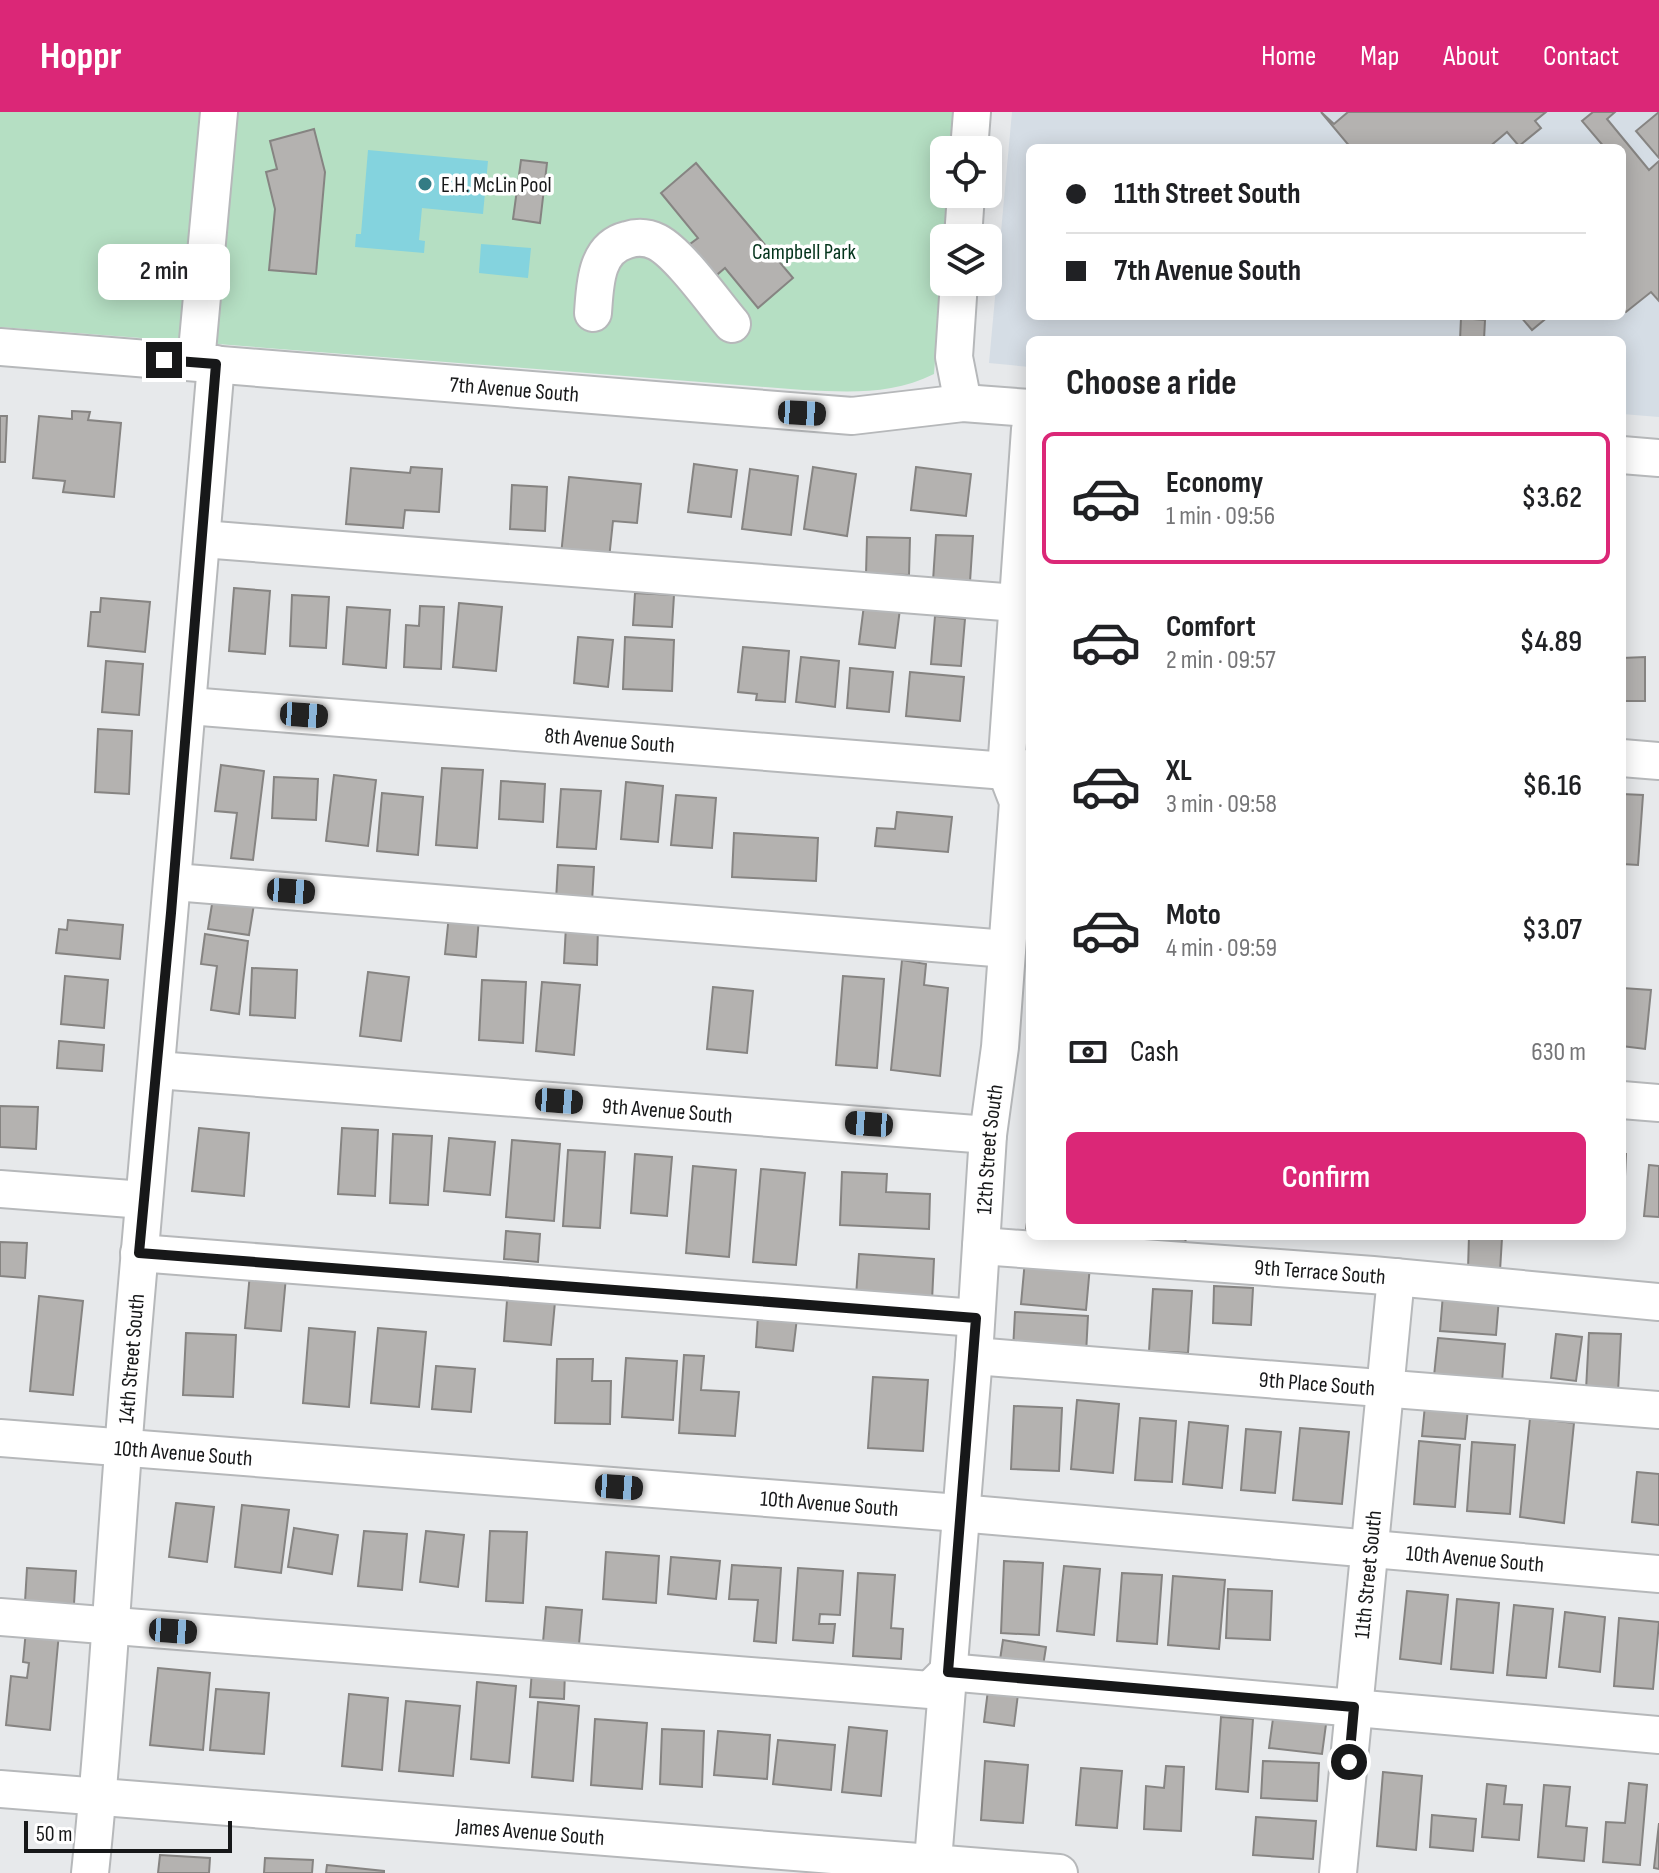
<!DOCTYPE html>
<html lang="en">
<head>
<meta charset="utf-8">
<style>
	body { margin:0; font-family:"Sofia Sans Condensed",sans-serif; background:#f6f6f6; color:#202124; height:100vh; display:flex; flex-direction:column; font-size:30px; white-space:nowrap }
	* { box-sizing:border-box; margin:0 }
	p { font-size:26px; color:#757577 }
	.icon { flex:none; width:44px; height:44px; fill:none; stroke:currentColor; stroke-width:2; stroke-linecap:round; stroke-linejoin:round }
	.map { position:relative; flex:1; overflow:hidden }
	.drawer { position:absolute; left:1026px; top:224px; width:600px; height:904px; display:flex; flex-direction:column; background:#fff; border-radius:12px; box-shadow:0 4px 20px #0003 }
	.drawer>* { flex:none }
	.top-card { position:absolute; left:1026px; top:32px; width:600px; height:176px; border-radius:12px; box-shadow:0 4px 20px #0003; display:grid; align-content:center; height:176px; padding:0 40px; background:#fff }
	.fabs { position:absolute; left:930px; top:24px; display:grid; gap:16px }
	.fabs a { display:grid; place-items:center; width:72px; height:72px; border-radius:12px; background:#fff; box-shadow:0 4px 20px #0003; font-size:40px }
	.scale { position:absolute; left:24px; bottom:20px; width:208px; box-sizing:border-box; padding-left:8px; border:4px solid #171819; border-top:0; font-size:22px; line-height:28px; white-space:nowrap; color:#171819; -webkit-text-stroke:6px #fff; paint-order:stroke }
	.end { position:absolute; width:36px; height:36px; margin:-18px; border:10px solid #171819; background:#fff; box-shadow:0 0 0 4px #fff }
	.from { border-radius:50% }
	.bubble { position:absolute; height:56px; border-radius:12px; background:#fff; box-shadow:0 4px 20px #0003; font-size:26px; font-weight:600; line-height:56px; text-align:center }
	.car { position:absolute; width:24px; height:48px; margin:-24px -12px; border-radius:10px; box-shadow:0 0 6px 2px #0007; background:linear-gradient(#222 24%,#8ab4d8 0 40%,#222 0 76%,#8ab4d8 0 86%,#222 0) }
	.top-card b { display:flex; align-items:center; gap:28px; height:76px; font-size:30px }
	.top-card b+b { border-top:2px solid #e0e0e0 }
	.top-card i { width:20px; height:20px; background:#202124 }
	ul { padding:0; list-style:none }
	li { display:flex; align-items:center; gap:24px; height:132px; margin:0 16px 12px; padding:0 24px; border:4px solid transparent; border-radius:12px }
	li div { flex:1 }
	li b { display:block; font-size:30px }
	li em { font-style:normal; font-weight:600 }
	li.current { border-color:#db2777 }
	li>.icon { width:72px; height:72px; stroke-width:1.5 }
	h2 { padding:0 40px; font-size:36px; line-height:96px }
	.pay { display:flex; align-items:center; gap:20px; height:88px; padding:0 40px; font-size:30px }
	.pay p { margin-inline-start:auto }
	.button { display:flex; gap:16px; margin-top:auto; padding:16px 40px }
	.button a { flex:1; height:92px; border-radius:12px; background:#db2777; color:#fff; font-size:32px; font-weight:600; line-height:92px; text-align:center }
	header { display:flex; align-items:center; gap:48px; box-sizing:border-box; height:112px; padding:0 40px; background:#db2777; color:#fff }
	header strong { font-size:38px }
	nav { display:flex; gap:44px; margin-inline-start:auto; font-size:28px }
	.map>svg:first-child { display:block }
	.built { fill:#d5dde5; fill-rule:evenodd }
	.green { fill:#b5dfc3 }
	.water { fill:#84d3de }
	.building { fill:#b4b2b0; stroke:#868482; stroke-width:2 }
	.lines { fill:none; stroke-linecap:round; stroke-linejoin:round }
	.minor-casing { stroke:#b6b8ba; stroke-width:40 }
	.minor { stroke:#fff; stroke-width:36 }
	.route { stroke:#171819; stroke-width:10 }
	.poi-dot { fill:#347c84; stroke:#fff; stroke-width:3 }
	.labels { text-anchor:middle; stroke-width:7; stroke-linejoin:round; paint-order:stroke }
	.poi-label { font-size:22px; fill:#171819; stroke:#fff; text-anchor:start }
	.park-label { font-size:22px; fill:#04341c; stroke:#fff }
	.street-label { font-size:22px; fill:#171819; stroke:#fff }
</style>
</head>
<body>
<header>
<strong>Hoppr</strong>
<nav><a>Home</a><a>Map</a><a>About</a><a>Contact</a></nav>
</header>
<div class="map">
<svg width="1659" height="1761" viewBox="0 0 1659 1761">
	<rect width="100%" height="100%" fill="#e7e9eb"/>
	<path class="built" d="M1012 0H1659V305L1622 302V228H1030V255L989 251ZM1030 36H1622V204H1030Z"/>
	<path class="green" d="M0 0H954L951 38H944V82H948L934 262C892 283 849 280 803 278L0 215Z"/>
	<g class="water">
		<polygon points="368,38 488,49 483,102 422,96 419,128 425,129 424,141 355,135 356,122 361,122"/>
		<polygon points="481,132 531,136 528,166 479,161"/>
	</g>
	<g class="building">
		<polygon points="1321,0 1334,12 1348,0 1546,0 1535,9 1541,16 1519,34 1507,20 1488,36 1351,36"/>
		<polygon points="1593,0 1615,0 1607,7 1649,58 1659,49 1659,189 1651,180 1626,200 1622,196 1622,36 1605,36 1582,9"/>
		<polygon points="1659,0 1659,46 1636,19"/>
		<polygon points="314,17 325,60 316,162 269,158 275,97 266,60 277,57 270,29"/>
		<polygon points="521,48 547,51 540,111 513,107"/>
		<polygon points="696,51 793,166 758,196 725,156 712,167 686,135 698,126 661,81"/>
		<polygon points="1520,204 1549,204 1532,218"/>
		<polygon points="1461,206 1485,208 1484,228 1460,228"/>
		<polygon points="72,299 90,300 88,308 121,311 114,385 63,380 65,369 33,366 39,304 72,307"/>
		<polygon points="0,304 7,304 5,350 0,350"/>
		<polygon points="694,352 737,358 731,405 688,400"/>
		<polygon points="411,355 442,357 439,400 405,398 403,416 346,412 351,356 410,361"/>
		<polygon points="813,355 856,362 847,424 804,417"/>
		<polygon points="916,355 971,362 966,404 911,398"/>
		<polygon points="750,357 798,364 791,423 742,417"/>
		<polygon points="569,365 641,372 637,411 613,409 609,447 561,443"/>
		<polygon points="512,373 547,375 545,419 510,417"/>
		<polygon points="936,423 973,424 970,470 933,469"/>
		<polygon points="867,425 910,426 909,463 866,462"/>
		<polygon points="234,476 270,479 265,542 229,539"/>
		<polygon points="635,481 674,483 672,515 633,513"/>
		<polygon points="292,483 329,485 326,536 290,534"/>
		<polygon points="101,486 150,490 145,540 88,534 91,500 100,500"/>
		<polygon points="459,491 502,495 496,559 453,555"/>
		<polygon points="864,493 900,497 895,536 859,532"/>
		<polygon points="420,494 444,495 441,557 404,555 406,513 419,514"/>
		<polygon points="347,495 390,498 386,556 343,552"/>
		<polygon points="935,504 965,507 961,554 931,552"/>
		<polygon points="578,525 613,528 608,575 574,571"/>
		<polygon points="625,525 674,528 672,579 623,577"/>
		<polygon points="743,535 789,539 785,590 756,588 757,582 738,580"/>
		<polygon points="801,545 839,549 835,595 796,590"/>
		<polygon points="1645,545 1645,589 1622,589 1622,546"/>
		<polygon points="106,549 143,552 139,603 102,600"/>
		<polygon points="850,556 893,560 889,600 847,596"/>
		<polygon points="910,560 964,565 960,609 906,604"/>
		<polygon points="98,617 132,619 129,682 95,680"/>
		<polygon points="221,653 264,659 253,748 231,746 237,701 215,699"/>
		<polygon points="442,656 483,658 477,736 436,733"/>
		<polygon points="334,663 376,668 368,734 326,729"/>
		<polygon points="274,665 318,667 316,708 272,706"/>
		<polygon points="501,669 545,672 543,710 499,707"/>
		<polygon points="626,670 663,674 658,730 621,727"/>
		<polygon points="561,677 601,679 596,737 557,735"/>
		<polygon points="382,681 423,685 418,743 377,739"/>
		<polygon points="1622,682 1643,683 1638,753 1622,752"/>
		<polygon points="676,683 716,686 712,736 671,733"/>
		<polygon points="897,700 952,705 948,740 875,734 877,716 895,717"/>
		<polygon points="734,721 818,726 816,769 732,765"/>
		<polygon points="558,753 594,755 592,790 556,788"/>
		<polygon points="213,786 254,792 249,823 208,817"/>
		<polygon points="449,803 479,805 476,845 445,842"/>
		<polygon points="68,808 123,813 120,847 56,841 59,817 67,818"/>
		<polygon points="566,814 598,815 597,853 564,851"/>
		<polygon points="205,822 248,829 239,902 211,898 217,854 201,852"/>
		<polygon points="902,848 926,852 924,873 948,876 940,964 891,958"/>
		<polygon points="252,856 297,858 295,906 250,903"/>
		<polygon points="368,860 409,865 401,929 360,924"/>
		<polygon points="65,864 108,868 104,916 61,912"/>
		<polygon points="843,864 884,867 877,956 836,953"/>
		<polygon points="482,868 526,870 523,931 479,928"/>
		<polygon points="542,870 580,873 574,943 536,939"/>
		<polygon points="713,875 753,879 747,941 707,937"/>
		<polygon points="1622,876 1651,878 1645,937 1622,934"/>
		<polygon points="59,929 104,933 102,959 57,956"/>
		<polygon points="0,994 38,995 36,1037 0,1035"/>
		<polygon points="199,1016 249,1021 244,1084 192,1079"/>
		<polygon points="342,1016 378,1018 375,1084 338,1082"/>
		<polygon points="393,1022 432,1024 428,1093 390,1091"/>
		<polygon points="449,1026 495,1030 490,1083 444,1079"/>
		<polygon points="512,1028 560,1032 554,1109 506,1105"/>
		<polygon points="568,1038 605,1040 600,1116 563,1114"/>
		<polygon points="635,1042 672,1045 667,1104 631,1101"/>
		<polygon points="1622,1042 1626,1042 1623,1109 1622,1109"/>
		<polygon points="1649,1053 1659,1054 1659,1105 1644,1104"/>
		<polygon points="693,1054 736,1058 729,1145 686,1141"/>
		<polygon points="761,1057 805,1061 796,1153 753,1150"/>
		<polygon points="842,1060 887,1062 886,1080 930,1082 929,1117 840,1113"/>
		<polygon points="1030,1087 1030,1124 1025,1126"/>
		<polygon points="506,1119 540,1122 538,1150 504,1147"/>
		<polygon points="1155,1124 1186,1124 1184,1143 1153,1140"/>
		<polygon points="1469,1124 1502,1126 1500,1159 1468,1157"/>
		<polygon points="0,1130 27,1131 25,1166 0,1164"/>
		<polygon points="859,1142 934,1147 932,1189 856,1184"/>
		<polygon points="1025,1148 1090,1154 1086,1198 1021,1192"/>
		<polygon points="250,1161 286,1165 281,1219 245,1216"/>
		<polygon points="1214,1174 1253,1176 1251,1213 1213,1211"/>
		<polygon points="508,1175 556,1179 551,1233 504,1229"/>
		<polygon points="1153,1177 1192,1179 1188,1241 1149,1239"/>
		<polygon points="1443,1182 1499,1186 1496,1223 1440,1219"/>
		<polygon points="39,1184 83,1189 73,1283 30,1279"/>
		<polygon points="1015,1200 1088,1204 1086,1242 1013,1238"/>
		<polygon points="758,1203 797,1206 793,1239 756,1235"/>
		<polygon points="309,1216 355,1220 349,1295 303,1291"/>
		<polygon points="378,1216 426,1220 419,1295 371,1291"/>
		<polygon points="186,1221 236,1223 233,1285 183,1283"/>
		<polygon points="1589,1221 1621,1222 1618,1280 1586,1278"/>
		<polygon points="1556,1222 1582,1225 1576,1269 1551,1266"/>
		<polygon points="1438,1226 1505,1232 1502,1270 1434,1264"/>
		<polygon points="684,1243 704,1244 701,1278 739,1280 735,1324 679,1321"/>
		<polygon points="626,1246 677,1249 673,1308 622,1305"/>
		<polygon points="557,1247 593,1247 592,1269 611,1269 610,1312 555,1311"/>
		<polygon points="436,1254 475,1257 471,1300 432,1297"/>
		<polygon points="873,1265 928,1268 923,1339 868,1336"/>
		<polygon points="1426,1283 1469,1286 1465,1327 1422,1324"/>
		<polygon points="1077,1288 1119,1292 1113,1361 1071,1357"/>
		<polygon points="1014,1294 1062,1296 1059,1359 1011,1357"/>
		<polygon points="1140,1306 1176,1309 1172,1370 1135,1368"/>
		<polygon points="1530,1306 1574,1311 1564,1411 1520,1405"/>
		<polygon points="1189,1310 1228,1314 1222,1376 1183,1372"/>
		<polygon points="1300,1316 1349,1320 1342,1392 1293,1388"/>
		<polygon points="1246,1317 1281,1320 1275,1381 1241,1378"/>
		<polygon points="1419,1329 1460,1333 1455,1395 1414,1392"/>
		<polygon points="1472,1330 1515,1333 1510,1402 1467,1399"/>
		<polygon points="1637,1360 1659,1362 1659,1413 1632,1410"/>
		<polygon points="176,1391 214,1395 207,1450 169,1445"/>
		<polygon points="242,1393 289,1398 281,1461 235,1455"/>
		<polygon points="294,1416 338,1423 332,1462 288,1455"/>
		<polygon points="364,1419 407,1422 402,1478 358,1474"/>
		<polygon points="426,1419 464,1423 458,1475 420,1470"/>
		<polygon points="490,1419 527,1420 523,1491 486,1489"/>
		<polygon points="606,1440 659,1444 656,1491 603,1487"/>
		<polygon points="671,1445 720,1449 716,1487 668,1482"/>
		<polygon points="1004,1449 1043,1451 1039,1523 1001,1521"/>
		<polygon points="732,1453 781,1456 776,1531 754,1529 758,1488 729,1487"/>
		<polygon points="1064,1454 1100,1457 1094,1523 1057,1519"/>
		<polygon points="27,1456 76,1459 74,1492 25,1490"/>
		<polygon points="798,1456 843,1459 840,1503 820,1502 819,1512 835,1512 833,1531 793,1528"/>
		<polygon points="858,1461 895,1463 891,1516 903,1517 901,1547 853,1544"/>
		<polygon points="1122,1461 1162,1463 1157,1532 1117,1529"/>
		<polygon points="1173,1464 1225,1468 1219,1537 1168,1533"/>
		<polygon points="1228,1477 1272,1479 1270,1528 1226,1526"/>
		<polygon points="1407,1479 1448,1483 1441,1552 1400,1547"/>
		<polygon points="1457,1487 1499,1491 1493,1561 1451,1557"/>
		<polygon points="1514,1493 1553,1497 1546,1566 1507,1563"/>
		<polygon points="546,1495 582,1498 579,1532 543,1530"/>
		<polygon points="1565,1500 1605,1505 1600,1560 1559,1555"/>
		<polygon points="1619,1506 1659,1510 1653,1577 1614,1574"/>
		<polygon points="26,1518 59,1521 50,1618 6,1613 11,1564 27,1566 29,1551 23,1550"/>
		<polygon points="1003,1528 1046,1535 1041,1567 998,1561"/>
		<polygon points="158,1556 210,1561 203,1638 150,1633"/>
		<polygon points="532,1558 565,1560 564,1587 530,1585"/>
		<polygon points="477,1570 516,1574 509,1651 471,1647"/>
		<polygon points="989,1570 1019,1574 1014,1614 984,1610"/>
		<polygon points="216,1577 269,1581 264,1642 210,1638"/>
		<polygon points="349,1582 388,1586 382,1658 342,1654"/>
		<polygon points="406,1589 460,1594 453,1664 399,1659"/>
		<polygon points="538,1590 579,1594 573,1669 532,1665"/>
		<polygon points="1274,1599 1327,1605 1322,1642 1269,1636"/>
		<polygon points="1221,1605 1253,1607 1248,1680 1216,1677"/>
		<polygon points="595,1607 647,1611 642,1677 591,1673"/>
		<polygon points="849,1615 887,1619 881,1684 842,1680"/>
		<polygon points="662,1617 704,1619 702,1675 660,1672"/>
		<polygon points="718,1619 770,1623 767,1667 714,1663"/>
		<polygon points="778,1628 835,1633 831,1678 773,1672"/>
		<polygon points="985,1649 1028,1653 1023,1711 981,1708"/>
		<polygon points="1263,1649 1319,1651 1317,1689 1261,1686"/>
		<polygon points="1166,1654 1184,1655 1181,1719 1144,1717 1146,1674 1164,1676"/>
		<polygon points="1081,1656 1122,1659 1117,1716 1076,1713"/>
		<polygon points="1383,1660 1422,1664 1416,1738 1377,1734"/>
		<polygon points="1629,1671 1647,1673 1640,1753 1603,1750 1606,1710 1625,1711"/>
		<polygon points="1487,1672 1506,1674 1504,1692 1522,1693 1519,1728 1482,1725"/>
		<polygon points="1544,1673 1570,1675 1566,1714 1587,1716 1584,1749 1538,1745"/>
		<polygon points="1432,1703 1476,1707 1473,1739 1430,1735"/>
		<polygon points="1256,1705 1316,1709 1313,1747 1253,1743"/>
		<polygon points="1659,1711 1659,1757 1654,1756"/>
		<polygon points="160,1743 210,1746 209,1761 158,1761"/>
		<polygon points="265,1746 313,1748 312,1761 264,1761"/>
		<polygon points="327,1753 384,1759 384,1761 326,1761"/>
	</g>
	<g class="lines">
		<g class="minor-casing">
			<g id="minor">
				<polyline points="969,38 972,0"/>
				<polyline points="963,126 966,82"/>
				<polyline points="959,170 954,245 963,291"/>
				<path d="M593 201C595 174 595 136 627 128 636 125 647 125 657 130 680 142 714 191 732 212"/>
				<path id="s1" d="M0 235 852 304 963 291 1030 296"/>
				<polyline points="196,250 219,0"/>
				<polyline points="1622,343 1659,346"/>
				<polyline points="202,427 1017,491"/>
				<path id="s2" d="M189 594 1006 659 1028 656"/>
				<polyline points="1622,646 1659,649"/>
				<polyline points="174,770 1007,837"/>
				<path id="s3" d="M157 958 988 1023"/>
				<polyline points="1622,988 1659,991"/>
				<polyline points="0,1077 144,1088"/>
				<path id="s4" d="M981 1134 1373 1163 1659 1190"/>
				<polyline points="139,1141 976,1206"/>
				<path id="s5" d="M974 1244 1659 1298"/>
				<path id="s6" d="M0 1326 959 1401 1659 1462"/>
				<polyline points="0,1505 930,1578 948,1560 1659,1623"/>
				<path id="s7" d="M0 1677 1059 1761"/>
				<path id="s8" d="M90 1761C108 1592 115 1422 130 1253 158 919 189 586 216 252"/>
				<path id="s9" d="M932 1761 974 1244 988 1023 1000 935 1018 690 1006 659 1030 317"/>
				<path id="s10" d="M1338 1761 1396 1165"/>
			</g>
		</g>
		<use href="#minor" class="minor"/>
	</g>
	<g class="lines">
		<polyline class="route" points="164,248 216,252 171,801 139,1141 976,1206 948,1560 1354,1595 1349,1650"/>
	</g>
	<circle class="poi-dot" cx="425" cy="72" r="8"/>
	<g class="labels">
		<g class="poi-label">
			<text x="441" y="80">E.H. McLin Pool</text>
		</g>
		<g class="park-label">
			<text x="804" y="147">Campbell Park</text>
		</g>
		<g class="street-label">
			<text dy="8" stroke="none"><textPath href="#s1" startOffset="516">7th Avenue South</textPath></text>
			<text dy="8" stroke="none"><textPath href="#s2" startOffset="422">8th Avenue South</textPath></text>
			<text dy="8" stroke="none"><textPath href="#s3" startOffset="512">9th Avenue South</textPath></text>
			<text dy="8" stroke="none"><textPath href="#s9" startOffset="726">12th Street South</textPath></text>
			<text dy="8" stroke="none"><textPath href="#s4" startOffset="340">9th Terrace South</textPath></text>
			<text dy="8" stroke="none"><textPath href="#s8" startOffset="516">14th Street South</textPath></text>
			<text dy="8" stroke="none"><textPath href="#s5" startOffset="344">9th Place South</textPath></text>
			<text dy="8" stroke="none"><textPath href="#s6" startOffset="184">10th Avenue South</textPath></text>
			<text dy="8" stroke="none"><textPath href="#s6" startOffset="832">10th Avenue South</textPath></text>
			<text dy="8" stroke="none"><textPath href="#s6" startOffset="1480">10th Avenue South</textPath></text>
			<text dy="8" stroke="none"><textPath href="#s10" startOffset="300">11th Street South</textPath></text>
			<text dy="8" stroke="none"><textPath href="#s7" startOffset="532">James Avenue South</textPath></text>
		</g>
	</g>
</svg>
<div class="fabs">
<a><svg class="icon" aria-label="locate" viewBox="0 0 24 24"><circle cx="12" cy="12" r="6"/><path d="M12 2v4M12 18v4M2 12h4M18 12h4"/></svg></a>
<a><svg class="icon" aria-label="layers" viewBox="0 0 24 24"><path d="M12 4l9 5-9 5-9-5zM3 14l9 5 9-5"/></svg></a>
</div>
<div class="scale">50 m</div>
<i class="end from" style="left:1349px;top:1650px"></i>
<i class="end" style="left:164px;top:248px"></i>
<div class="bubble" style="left:98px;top:132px;width:132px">2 min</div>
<i class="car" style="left:802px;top:301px;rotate:93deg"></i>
<i class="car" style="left:304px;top:603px;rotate:94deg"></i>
<i class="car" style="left:291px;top:779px;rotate:94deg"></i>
<i class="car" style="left:559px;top:989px;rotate:94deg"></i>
<i class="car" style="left:869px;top:1012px;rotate:274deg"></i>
<i class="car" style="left:619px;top:1375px;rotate:94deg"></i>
<i class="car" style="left:173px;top:1519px;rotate:94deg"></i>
<div class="top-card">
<b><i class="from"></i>11th Street South</b>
<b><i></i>7th Avenue South</b>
</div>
<section class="drawer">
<h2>Choose a ride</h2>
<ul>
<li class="current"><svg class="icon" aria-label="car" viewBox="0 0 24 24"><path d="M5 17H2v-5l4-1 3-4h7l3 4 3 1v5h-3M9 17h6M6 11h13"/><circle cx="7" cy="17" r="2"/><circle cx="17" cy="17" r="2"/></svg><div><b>Economy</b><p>1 min · 09:56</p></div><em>$3.62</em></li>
<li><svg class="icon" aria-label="car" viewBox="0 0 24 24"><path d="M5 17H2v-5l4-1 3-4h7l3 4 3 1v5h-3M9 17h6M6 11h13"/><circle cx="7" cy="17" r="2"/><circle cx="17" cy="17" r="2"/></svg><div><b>Comfort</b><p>2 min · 09:57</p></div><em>$4.89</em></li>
<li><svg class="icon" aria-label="car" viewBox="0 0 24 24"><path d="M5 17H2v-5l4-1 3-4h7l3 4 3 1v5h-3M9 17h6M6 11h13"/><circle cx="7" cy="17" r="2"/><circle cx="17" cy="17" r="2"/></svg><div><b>XL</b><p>3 min · 09:58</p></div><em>$6.16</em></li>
<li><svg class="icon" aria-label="car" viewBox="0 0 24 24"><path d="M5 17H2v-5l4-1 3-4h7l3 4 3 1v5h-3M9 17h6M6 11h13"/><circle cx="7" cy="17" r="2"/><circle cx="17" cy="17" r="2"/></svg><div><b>Moto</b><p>4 min · 09:59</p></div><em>$3.07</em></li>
</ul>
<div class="pay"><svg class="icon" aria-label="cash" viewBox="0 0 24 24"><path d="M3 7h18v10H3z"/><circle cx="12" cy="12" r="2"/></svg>Cash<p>630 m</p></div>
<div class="button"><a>Confirm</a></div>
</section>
</div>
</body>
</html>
